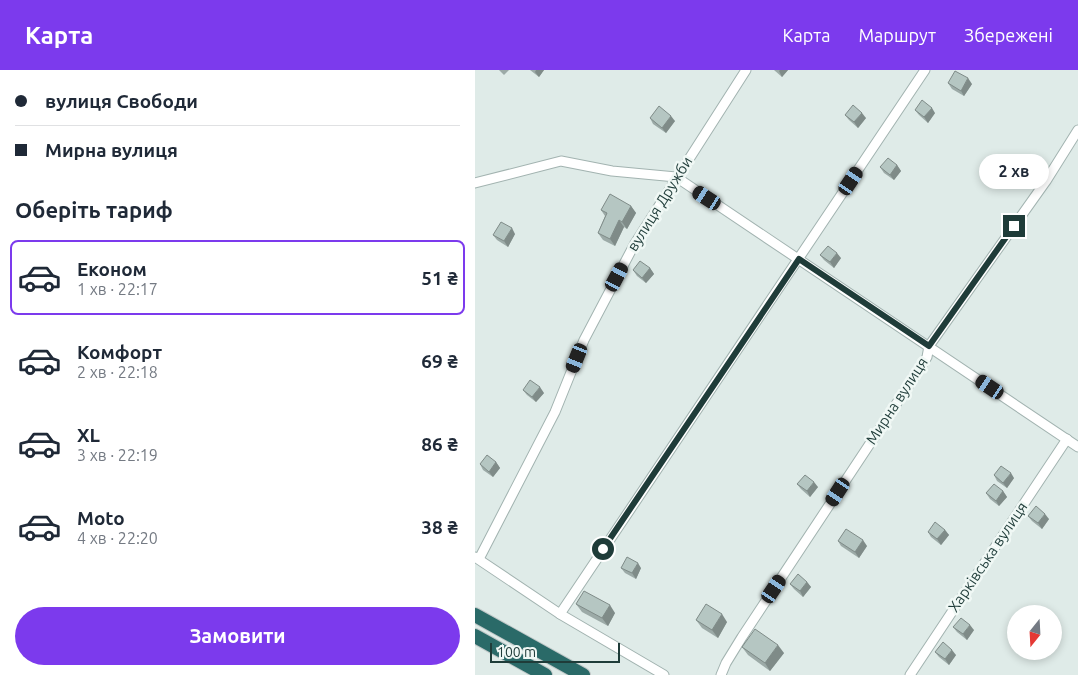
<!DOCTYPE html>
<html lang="uk">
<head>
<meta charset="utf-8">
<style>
	body { margin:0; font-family:Ubuntu,sans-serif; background:#f2f2f3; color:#1f2937; height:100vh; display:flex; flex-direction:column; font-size:19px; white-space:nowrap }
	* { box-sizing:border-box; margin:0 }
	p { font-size:16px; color:#747a83 }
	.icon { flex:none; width:28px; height:28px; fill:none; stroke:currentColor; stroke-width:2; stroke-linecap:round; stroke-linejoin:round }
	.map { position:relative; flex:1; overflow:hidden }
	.drawer { display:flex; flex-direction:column; background:#fff; width:475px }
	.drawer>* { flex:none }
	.top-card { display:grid; align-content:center; height:110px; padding:0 15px; background:#fff }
	.needle { width:32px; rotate:198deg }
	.fabs { position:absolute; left:532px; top:535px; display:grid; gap:10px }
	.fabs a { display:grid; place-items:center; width:55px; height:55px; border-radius:50%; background:#fff; box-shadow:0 2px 8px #0003; font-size:25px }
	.scale { position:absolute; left:15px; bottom:12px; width:130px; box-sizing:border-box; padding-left:5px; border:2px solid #1f3c39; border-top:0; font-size:14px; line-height:18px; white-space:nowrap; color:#1f3c39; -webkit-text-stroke:4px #f0f8f5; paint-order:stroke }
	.end { position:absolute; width:22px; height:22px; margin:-11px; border:6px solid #1f3c39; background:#fff; box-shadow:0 0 0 2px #fff }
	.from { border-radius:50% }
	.bubble { position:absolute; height:35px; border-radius:18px; background:#fff; box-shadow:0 2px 8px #0003; font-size:16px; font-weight:600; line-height:35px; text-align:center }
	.car { position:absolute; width:15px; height:30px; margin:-15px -8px; border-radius:6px; box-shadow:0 0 4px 1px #0007; background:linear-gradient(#222 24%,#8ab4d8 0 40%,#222 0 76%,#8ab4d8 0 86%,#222 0) }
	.top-card b { display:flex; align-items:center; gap:18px; height:48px; font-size:19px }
	.top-card b+b { border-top:1px solid #e0e1e3 }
	.top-card i { width:12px; height:12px; background:#1f2937 }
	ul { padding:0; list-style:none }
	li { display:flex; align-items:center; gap:15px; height:75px; margin:0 10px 8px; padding:0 5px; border:2px solid transparent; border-radius:8px }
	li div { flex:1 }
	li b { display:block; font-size:19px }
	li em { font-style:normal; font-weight:600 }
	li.on { border-color:#7c3aed }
	li>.icon { width:45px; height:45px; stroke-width:1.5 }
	h2 { padding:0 15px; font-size:22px; line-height:60px }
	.button { display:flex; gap:10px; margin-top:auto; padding:10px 15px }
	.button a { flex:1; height:58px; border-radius:30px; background:#7c3aed; color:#fff; font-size:20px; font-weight:600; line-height:58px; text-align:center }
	header { display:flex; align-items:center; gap:30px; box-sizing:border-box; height:70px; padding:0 25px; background:#7c3aed; color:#fff }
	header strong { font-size:24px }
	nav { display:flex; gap:28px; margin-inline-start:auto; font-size:18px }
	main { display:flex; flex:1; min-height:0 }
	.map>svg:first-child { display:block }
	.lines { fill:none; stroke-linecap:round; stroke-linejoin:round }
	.minor-casing { stroke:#a2b3b0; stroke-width:11 }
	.highway-casing { stroke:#c0c8c8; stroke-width:16 }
	.minor { stroke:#fff; stroke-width:9 }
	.highway { stroke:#2a6a68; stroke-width:14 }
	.wall { fill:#9caaa7 }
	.shaded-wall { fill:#7f8b88 }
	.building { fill:#b5c6c2; stroke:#7f8b88 }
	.route { stroke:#1f3c39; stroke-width:6 }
	.labels { text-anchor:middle; stroke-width:5; stroke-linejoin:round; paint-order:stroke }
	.street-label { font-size:15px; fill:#1f3c39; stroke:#f0f8f5 }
</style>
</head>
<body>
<header>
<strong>Карта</strong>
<nav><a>Карта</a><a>Маршрут</a><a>Збережені</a></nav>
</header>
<main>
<section class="drawer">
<div class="top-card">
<b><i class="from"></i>вулиця Свободи</b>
<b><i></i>Мирна вулиця</b>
</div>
<h2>Оберіть тариф</h2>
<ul>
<li class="on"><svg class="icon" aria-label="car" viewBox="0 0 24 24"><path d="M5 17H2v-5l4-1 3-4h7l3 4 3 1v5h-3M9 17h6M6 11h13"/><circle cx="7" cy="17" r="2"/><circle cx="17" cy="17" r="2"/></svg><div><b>Економ</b><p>1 хв · 22:17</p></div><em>51 ₴</em></li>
<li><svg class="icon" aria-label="car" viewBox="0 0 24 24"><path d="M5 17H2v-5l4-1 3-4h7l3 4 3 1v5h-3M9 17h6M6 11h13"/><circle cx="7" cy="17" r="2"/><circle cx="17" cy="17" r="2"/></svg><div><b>Комфорт</b><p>2 хв · 22:18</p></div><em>69 ₴</em></li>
<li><svg class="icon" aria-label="car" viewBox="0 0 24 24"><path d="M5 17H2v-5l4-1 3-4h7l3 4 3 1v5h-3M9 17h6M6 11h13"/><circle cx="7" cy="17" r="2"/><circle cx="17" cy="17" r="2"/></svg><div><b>XL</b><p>3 хв · 22:19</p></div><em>86 ₴</em></li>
<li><svg class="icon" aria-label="car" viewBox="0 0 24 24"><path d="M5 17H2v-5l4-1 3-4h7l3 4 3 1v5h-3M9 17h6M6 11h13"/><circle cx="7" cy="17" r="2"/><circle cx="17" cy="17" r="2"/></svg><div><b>Moto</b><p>4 хв · 22:20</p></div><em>38 ₴</em></li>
</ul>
<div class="button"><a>Замовити</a></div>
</section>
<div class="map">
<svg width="603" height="605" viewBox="0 0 603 605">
	<rect width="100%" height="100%" fill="#dfebe8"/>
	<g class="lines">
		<g class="minor-casing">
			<g id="minor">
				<polyline points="0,113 86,91 137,101 201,107 603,377"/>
				<polyline points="0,487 85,544 189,605"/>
				<polyline points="4,489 80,342 109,270 159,175 271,0"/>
				<polyline points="85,544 450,0"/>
				<polyline points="246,605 251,593 267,567 449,292 452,287 454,276 571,111 603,60"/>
				<polyline points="435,605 592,369"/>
			</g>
		</g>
		<g class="highway-casing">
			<g id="highway">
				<polyline points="0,545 108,605"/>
				<polyline points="0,566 70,605"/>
			</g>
		</g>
		<use href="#minor" class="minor"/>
		<use href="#highway" class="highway"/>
	</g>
	<g class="wall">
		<polygon points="24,0 34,0 29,5"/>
		<polygon points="55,0 69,0 64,7"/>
		<polygon points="299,0 313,0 307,7"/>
		<polygon points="473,13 497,14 489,26 477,19"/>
		<polygon points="440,40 460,43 453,53 444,45"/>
		<polygon points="370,45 391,48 383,58 374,50"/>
		<polygon points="175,48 200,51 191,63 178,54"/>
		<polygon points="422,95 426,101 419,110 409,103 405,97"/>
		<polygon points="156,136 161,143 152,159 149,157 140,176 128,170 123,163 130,146 126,140"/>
		<polygon points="40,164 33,177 22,170 18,165"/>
		<polygon points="345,185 366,188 359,198 349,190"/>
		<polygon points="175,198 179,204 171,213 162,206 158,200"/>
		<polygon points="48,320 69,323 61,332 52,325"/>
		<polygon points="21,392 25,398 18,407 8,400 5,394"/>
		<polygon points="519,405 539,408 532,418 522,411"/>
		<polygon points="322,414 343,417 335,427 326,419"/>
		<polygon points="528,421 532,427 524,436 515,429 511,423"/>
		<polygon points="553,446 574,449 567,459 557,451"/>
		<polygon points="470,460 474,465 466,475 456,467 453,462"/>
		<polygon points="363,471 392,476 384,488 366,476"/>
		<polygon points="146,498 166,498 161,509 150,503"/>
		<polygon points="332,512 336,517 328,527 319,519 315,514"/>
		<polygon points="101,534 140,543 133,556 107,542"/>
		<polygon points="221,550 252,552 243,568 227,558"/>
		<polygon points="478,557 499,560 492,570 482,562"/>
		<polygon points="267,577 309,583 295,601 273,585"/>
		<polygon points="460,582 481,585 474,595 464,587"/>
	</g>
	<g class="shaded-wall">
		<polygon points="61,0 69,0 64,7 60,2"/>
		<polygon points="305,0 313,0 307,7 304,1"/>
		<polygon points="493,8 497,14 489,26 486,21"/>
		<polygon points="457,38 460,43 453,53 449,47"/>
		<polygon points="387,43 391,48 383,58 379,52"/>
		<polygon points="196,46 200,51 191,63 187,58"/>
		<polygon points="422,95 426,101 419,110 415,105"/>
		<polygon points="156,136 161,143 152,159 147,152"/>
		<polygon points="144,150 149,157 140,176 135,169"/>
		<polygon points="37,158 40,164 33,177 29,171"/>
		<polygon points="362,183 366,188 359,198 355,192"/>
		<polygon points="175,198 179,204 171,213 167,208"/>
		<polygon points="65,317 69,323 61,332 57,327"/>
		<polygon points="21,392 25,398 18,407 14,402"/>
		<polygon points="536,403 539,408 532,418 528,413"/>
		<polygon points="339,412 343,417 335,427 332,421"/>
		<polygon points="528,421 532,427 524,436 521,431"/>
		<polygon points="570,444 574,449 567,459 563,453"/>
		<polygon points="470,460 474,465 466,475 462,469"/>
		<polygon points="388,470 392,476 384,488 380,482"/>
		<polygon points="163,493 166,498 161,509 157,503"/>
		<polygon points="332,512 336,517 328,527 325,521"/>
		<polygon points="135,535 140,543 133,556 127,548"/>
		<polygon points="247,544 252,552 243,568 237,560"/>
		<polygon points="495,555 499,560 492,570 488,564"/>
		<polygon points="303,575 309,583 295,601 290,593"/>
		<polygon points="477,580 481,585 474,595 470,589"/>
	</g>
	<g class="building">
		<polygon points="480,1 493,8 486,21 473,13"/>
		<polygon points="447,30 457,38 449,47 440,40"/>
		<polygon points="378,35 387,43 379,52 370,45"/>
		<polygon points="184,36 196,46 187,58 175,48"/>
		<polygon points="413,88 422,95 415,105 405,97"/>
		<polygon points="135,124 156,136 147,152 144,150 135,169 123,163 132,143 126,140"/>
		<polygon points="26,152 37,158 29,171 18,165"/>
		<polygon points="353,176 362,183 355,192 345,185"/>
		<polygon points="165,191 175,198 167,208 158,200"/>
		<polygon points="55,310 65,317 57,327 48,320"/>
		<polygon points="12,385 21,392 14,402 5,394"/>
		<polygon points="526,396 536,403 528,413 519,405"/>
		<polygon points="330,405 339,412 332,421 322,414"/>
		<polygon points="519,414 528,421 521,431 511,423"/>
		<polygon points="561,436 570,444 563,453 553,446"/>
		<polygon points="460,452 470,460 462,469 453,462"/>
		<polygon points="371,459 388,470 380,482 363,471"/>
		<polygon points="152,487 163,493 157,503 146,498"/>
		<polygon points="323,504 332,512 325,521 315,514"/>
		<polygon points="109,521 135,535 127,548 101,534"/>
		<polygon points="231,534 247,544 237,560 221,550"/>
		<polygon points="486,548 495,555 488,564 478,557"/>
		<polygon points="280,559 303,575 290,593 267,577"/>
		<polygon points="468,572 477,580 470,589 460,582"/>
	</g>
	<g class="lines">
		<polyline class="route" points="128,479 324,189 454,276 539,156"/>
	</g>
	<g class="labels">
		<g class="street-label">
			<text transform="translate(185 134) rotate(-58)" y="5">вулиця Дружби</text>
			<text transform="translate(422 331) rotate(-57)" y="5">Мирна вулиця</text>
			<text transform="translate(513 487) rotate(-56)" y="5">Харківська вулиця</text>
		</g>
	</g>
</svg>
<div class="fabs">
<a><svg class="needle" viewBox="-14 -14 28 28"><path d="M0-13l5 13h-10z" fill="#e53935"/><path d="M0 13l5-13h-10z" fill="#747a83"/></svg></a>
</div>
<div class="scale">100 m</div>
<i class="end from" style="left:128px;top:479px"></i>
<i class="end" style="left:539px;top:156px"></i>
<div class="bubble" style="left:504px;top:84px;width:70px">2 хв</div>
<i class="car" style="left:376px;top:111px;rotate:34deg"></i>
<i class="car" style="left:232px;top:128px;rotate:303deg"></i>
<i class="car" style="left:142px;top:207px;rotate:28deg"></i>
<i class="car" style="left:102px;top:288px;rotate:202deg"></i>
<i class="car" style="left:515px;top:317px;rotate:304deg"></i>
<i class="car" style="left:363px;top:422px;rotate:213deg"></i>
<i class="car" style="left:299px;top:519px;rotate:34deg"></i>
</div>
</main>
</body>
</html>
